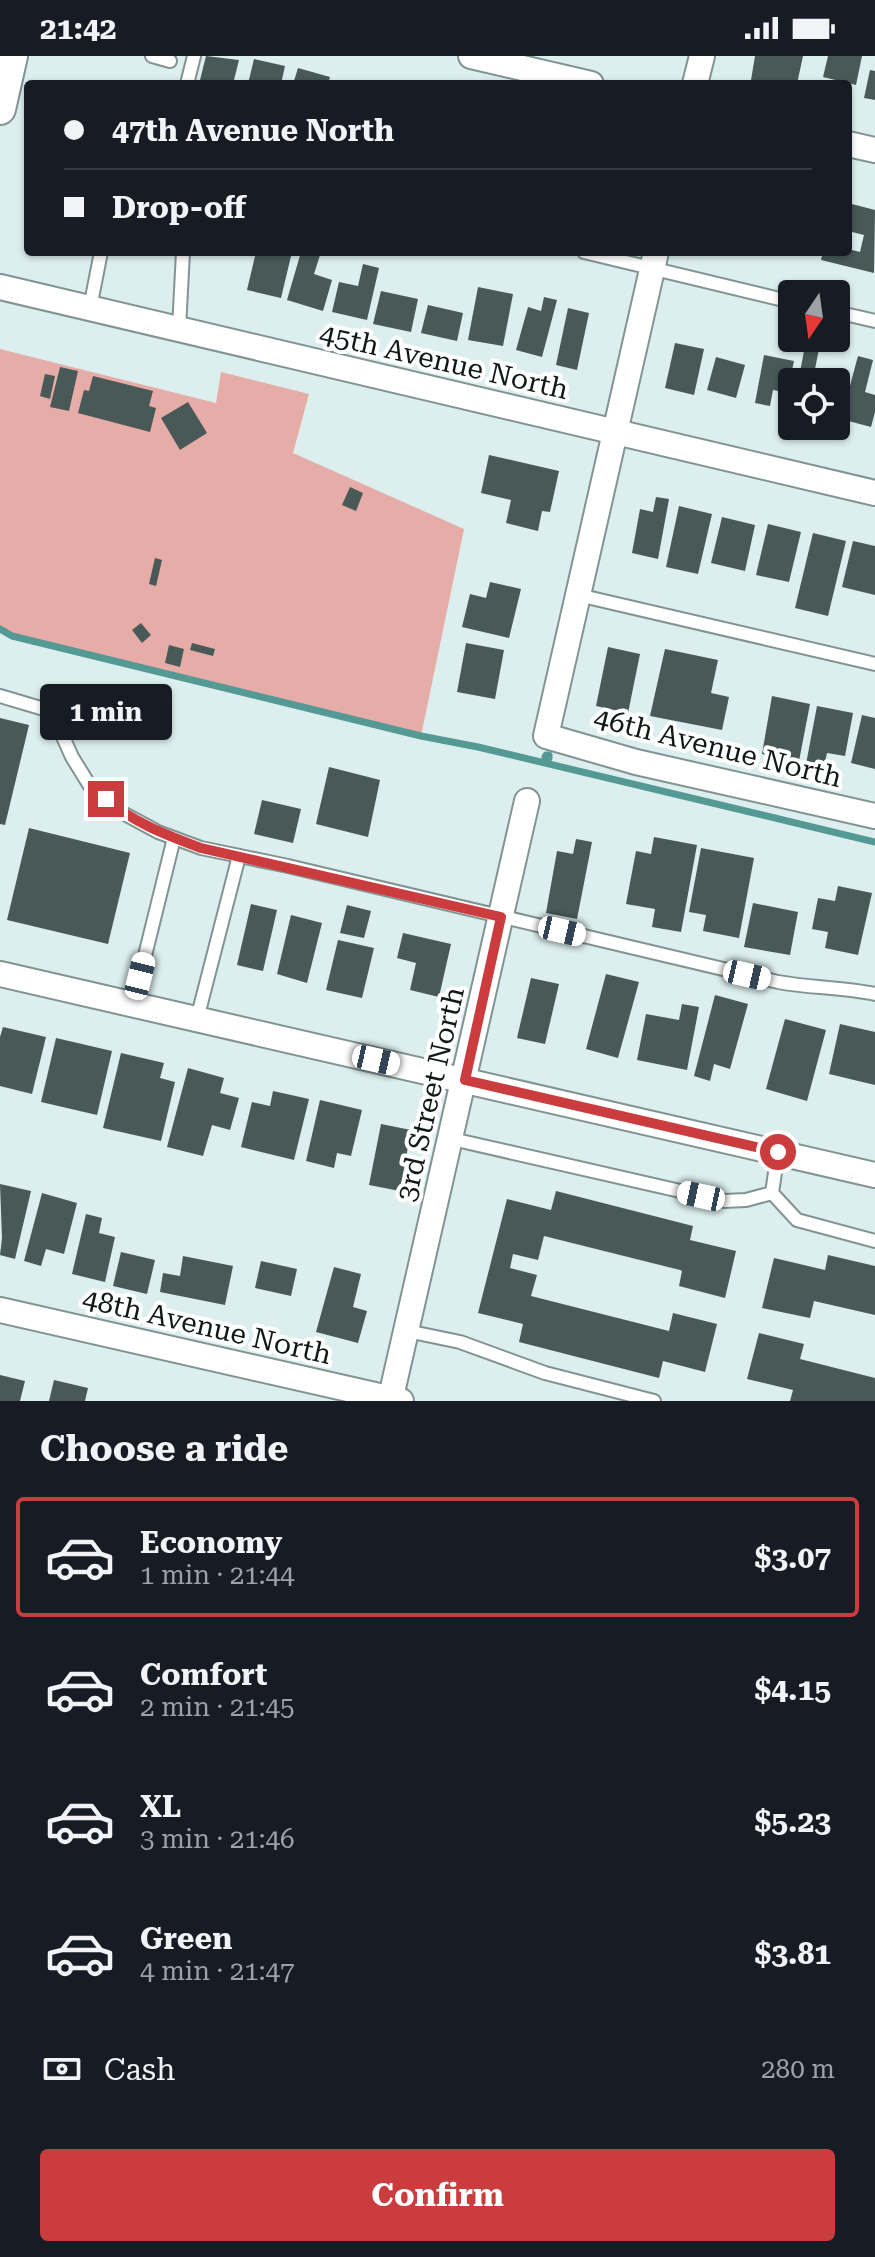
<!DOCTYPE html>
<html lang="en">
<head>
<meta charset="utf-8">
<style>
	body { margin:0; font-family:"Roboto Serif",serif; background:#20242c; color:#f1f3f6; height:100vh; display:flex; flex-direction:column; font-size:30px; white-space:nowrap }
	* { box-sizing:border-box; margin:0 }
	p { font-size:26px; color:#9ea1a6 }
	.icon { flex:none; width:44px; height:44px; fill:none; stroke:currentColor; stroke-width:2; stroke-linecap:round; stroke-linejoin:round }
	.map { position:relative; height:1345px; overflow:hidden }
	.details { display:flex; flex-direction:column; background:#171b24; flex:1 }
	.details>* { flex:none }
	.guide { position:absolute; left:24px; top:24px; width:828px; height:176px; border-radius:8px; box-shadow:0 2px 6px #0004; display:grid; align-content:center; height:176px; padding:0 40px; background:#171b24 }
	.needle { width:52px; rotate:193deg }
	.buttons { position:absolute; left:778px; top:224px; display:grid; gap:16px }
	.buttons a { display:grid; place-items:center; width:72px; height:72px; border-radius:8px; background:#171b24; box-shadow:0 2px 6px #0004; font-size:40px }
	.end { position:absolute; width:36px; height:36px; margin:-18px; border:10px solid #cb3c3f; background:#fff; box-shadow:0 0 0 4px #fff }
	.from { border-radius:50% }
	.bubble { position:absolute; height:56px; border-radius:8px; background:#171b24; box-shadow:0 2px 6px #0004; font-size:26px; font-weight:700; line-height:56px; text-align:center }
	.car { position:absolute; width:24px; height:48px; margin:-24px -12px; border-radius:10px; box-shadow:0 0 6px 2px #0007; background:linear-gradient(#fff 24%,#345 0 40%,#fff 0 76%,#345 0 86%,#fff 0) }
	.guide b { display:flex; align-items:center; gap:28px; height:76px; font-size:30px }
	.guide b+b { border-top:2px solid #363941 }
	.guide i { width:20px; height:20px; background:#f1f3f6 }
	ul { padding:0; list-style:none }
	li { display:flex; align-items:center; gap:24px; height:120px; margin:0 16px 12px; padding:0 24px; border:4px solid transparent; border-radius:8px }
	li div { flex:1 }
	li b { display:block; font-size:30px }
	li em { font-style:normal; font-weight:700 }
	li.active { border-color:#cb3c3f }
	li>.icon { width:72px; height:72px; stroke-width:1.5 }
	h2 { padding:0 40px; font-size:36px; line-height:96px }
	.pay { display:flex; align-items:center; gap:20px; height:88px; padding:0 40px; font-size:30px }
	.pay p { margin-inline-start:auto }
	.button { display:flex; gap:16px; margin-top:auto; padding:16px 40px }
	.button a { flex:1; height:92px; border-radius:8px; background:#cb3c3f; color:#fff; font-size:32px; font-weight:700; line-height:92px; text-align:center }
	.status { display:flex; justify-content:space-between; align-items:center; height:56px; padding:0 40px; background:#171b24; direction:ltr }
	.status svg { height:22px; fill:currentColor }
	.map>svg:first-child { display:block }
	.green { fill:#e6aca7 }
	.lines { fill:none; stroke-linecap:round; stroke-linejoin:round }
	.stream { stroke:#559995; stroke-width:7 }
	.building { fill:#485957 }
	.service-casing { stroke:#829492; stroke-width:16 }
	.minor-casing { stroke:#829492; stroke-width:28 }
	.tertiary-casing { stroke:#829492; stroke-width:34 }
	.service { stroke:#fff; stroke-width:12 }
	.minor { stroke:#fff; stroke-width:24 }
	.tertiary { stroke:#fff; stroke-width:30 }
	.route { stroke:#cb3c3f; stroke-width:10 }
	.labels { text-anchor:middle; stroke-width:8; stroke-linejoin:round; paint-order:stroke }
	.street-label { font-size:28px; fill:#111818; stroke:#fff }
</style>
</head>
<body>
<div class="status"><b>21:42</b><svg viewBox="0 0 49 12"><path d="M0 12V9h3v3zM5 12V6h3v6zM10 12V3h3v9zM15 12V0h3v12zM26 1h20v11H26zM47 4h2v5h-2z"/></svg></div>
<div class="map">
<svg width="875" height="1345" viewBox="0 0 875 1345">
	<rect width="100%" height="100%" fill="#dcefee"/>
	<polygon class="green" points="0,293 216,347 221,316 309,338 293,397 464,473 421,680 0,576"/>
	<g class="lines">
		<g class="stream">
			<polyline points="0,573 12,580 421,680 478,691 875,786"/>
			<polygon points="546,699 549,699 549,702 545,701"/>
		</g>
	</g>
	<g class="building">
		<polygon points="206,0 239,4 233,28 199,28"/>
		<polygon points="755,0 803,0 797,28 771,28 751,24"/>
		<polygon points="828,0 862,0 856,29 823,21"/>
		<polygon points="254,3 285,10 281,28 248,28"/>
		<polygon points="298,12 330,21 328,28 293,28"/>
		<polygon points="870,14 875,15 875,44 864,42"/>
		<polygon points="848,147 875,154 874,217 821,204 823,196 848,196 848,193 860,196 864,179 848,175"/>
		<polygon points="256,196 292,196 281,242 247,234"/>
		<polygon points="301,196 321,196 314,218 332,224 323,255 287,244"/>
		<polygon points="363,208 379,212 367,264 332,256 339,226 358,230"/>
		<polygon points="478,231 513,238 503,290 468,284"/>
		<polygon points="381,235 418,243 411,276 373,268"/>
		<polygon points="544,241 557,244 542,301 516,294 528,251 541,255"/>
		<polygon points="428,249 463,257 457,285 421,277"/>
		<polygon points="568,252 589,257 577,314 556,309"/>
		<polygon points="675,287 704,293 694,339 665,332"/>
		<polygon points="805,290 819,293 813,323 823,326 798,326"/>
		<polygon points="764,299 794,305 787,337 773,334 770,350 755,347"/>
		<polygon points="858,300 873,304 865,336 875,339 875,356 871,371 841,363"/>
		<polygon points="716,301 745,309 736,342 707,334"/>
		<polygon points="60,311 78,315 69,355 50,351"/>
		<polygon points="45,318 55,320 50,343 40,340"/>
		<polygon points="93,320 153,335 149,350 156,352 150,376 78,357 84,334 89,335"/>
		<polygon points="188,346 207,377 180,394 161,362"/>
		<polygon points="489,399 559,415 550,456 542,455 538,475 506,467 511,444 481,437"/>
		<polygon points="350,431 363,437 356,455 342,449"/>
		<polygon points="656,441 669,443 658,503 632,497 640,453 653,456"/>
		<polygon points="679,450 712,458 698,518 666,511"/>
		<polygon points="722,461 755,469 745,515 711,507"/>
		<polygon points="768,468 801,476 789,526 756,519"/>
		<polygon points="813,477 846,485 828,560 795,552"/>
		<polygon points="853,485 875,490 875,539 842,531"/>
		<polygon points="155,502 162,504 156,530 149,528"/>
		<polygon points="490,526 521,533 509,582 462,571 470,538 486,542"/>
		<polygon points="141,567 151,579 142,587 132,574"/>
		<polygon points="192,587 215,593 213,600 190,594"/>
		<polygon points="466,587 504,594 495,643 457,636"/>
		<polygon points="169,589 184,593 180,611 165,607"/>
		<polygon points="608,591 640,598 628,657 596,650"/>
		<polygon points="665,593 718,604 711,637 729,641 722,674 650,660"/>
		<polygon points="772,640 810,648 799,705 762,698"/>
		<polygon points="817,650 853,657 845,700 827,697 824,711 806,708"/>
		<polygon points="862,659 875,662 875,713 851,707"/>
		<polygon points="0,662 29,669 5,769 0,768"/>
		<polygon points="329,711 380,724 368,781 316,768"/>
		<polygon points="262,744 301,753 293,787 254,778"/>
		<polygon points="29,772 130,797 108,888 7,864"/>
		<polygon points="654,781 697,789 681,876 652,871 655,853 626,848 636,795 651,798"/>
		<polygon points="576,783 592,786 577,863 546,857 557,795 573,798"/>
		<polygon points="701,792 754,802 739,882 703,875 706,859 689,856"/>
		<polygon points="838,830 872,837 858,899 825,892 828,876 812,873 818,842 835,845"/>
		<polygon points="753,847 798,856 790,899 744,891"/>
		<polygon points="251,848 277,854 263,915 237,909"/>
		<polygon points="347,849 371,855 364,882 340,877"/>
		<polygon points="291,859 322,867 307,927 277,918"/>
		<polygon points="403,877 451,888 439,941 410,934 416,907 397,902"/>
		<polygon points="338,884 374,892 362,942 326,934"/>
		<polygon points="606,918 639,926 618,1002 586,993"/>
		<polygon points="531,922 559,928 545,988 517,982"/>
		<polygon points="715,939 748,948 730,1013 714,1008 710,1025 694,1020"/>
		<polygon points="682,948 699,951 687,1014 637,1004 646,958 679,964"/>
		<polygon points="785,963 826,974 807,1045 766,1033"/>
		<polygon points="840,968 875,976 875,1029 829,1018"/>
		<polygon points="3,971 46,981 32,1038 0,1030 0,981"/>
		<polygon points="56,982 112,995 97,1059 41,1046"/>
		<polygon points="121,997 164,1007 160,1022 175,1026 161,1085 103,1072"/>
		<polygon points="188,1012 224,1022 220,1037 239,1042 230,1074 212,1069 203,1100 167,1091"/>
		<polygon points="273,1035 309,1043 294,1104 241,1091 252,1046 270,1050"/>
		<polygon points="320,1044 362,1054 351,1100 337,1097 334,1112 306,1105"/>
		<polygon points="381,1068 411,1074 400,1135 369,1129"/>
		<polygon points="0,1128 31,1135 15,1203 0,1199 2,1182"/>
		<polygon points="556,1135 693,1170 690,1184 736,1195 725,1242 679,1230 682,1215 680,1214 544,1180 538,1204 513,1198 510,1212 537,1219 531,1240 669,1275 673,1257 717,1268 705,1316 663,1305 659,1322 519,1286 523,1268 478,1257 507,1143 551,1154"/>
		<polygon points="42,1137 77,1147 64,1198 46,1193 41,1210 24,1205"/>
		<polygon points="86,1158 102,1162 99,1177 115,1181 105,1226 72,1218"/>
		<polygon points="121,1196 155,1204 147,1238 113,1230"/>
		<polygon points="828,1199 875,1210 875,1259 814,1245 810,1262 762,1252 774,1202 825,1214"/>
		<polygon points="183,1200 233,1210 225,1249 160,1236 163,1217 180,1220"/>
		<polygon points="261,1205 297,1213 291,1240 255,1232"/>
		<polygon points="334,1211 361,1218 353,1251 367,1255 358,1287 316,1276"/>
		<polygon points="759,1277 804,1288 800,1303 875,1322 875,1345 790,1345 793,1334 747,1323"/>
		<polygon points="0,1319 25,1325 20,1345 0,1345"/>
		<polygon points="54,1324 88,1332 85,1345 49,1345"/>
	</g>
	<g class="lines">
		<g class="service-casing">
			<g id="service">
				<polyline points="152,0 170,5"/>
				<polyline points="187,28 194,0"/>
				<polyline points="584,196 792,246"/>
				<polyline points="90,252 101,196"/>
				<polyline points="836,256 875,265"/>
				<polyline points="179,273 183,196"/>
				<polyline points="578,539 875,608"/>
				<path d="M0 640 44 653 56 665 72 701 90 730 121 756 158 776 201 792 288 810 778 926C810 932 842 931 875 938"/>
				<polyline points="133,948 174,782"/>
				<polyline points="197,963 239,800"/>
				<polyline points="452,1083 724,1145 746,1144 772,1137"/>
				<polyline points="778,1096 772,1137 797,1164 875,1185"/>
				<polyline points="407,1275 460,1286 545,1317 654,1345"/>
			</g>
		</g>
		<g class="minor-casing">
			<g id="minor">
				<polyline points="471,0 591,28"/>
				<polyline points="695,28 702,0"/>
				<polyline points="848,88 875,94"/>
				<polyline points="656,196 546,680 636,706 875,760"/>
				<polyline points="0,231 875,437"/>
				<polyline points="0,918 875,1119"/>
				<polyline points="0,1254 401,1345"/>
				<polyline points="390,1345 527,745"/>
			</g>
		</g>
		<g class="tertiary-casing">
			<polyline id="tertiary" points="0,53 12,0"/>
		</g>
		<use href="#service" class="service"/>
		<use href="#minor" class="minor"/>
		<use href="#tertiary" class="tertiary"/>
	</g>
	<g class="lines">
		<path class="route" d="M106 743C134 767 167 779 201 792L501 861 465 1024 778 1096"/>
	</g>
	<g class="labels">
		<g class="street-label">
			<text transform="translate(444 305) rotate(13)" y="10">45th Avenue North</text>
			<text transform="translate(718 691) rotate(14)" y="10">46th Avenue North</text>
			<text transform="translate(430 1038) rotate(-77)" y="10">3rd Street North</text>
			<text transform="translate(207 1270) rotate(13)" y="10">48th Avenue North</text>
		</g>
	</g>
</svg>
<div class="buttons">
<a><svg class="needle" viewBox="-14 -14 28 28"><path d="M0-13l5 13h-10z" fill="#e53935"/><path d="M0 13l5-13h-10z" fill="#9ea1a6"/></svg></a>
<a><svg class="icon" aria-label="locate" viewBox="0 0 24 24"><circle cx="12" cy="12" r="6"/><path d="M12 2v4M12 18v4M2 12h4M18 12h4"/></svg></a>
</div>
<i class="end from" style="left:778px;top:1096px"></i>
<i class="end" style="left:106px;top:743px"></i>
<div class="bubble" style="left:40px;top:628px;width:132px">1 min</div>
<i class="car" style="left:562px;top:875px;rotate:103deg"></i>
<i class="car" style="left:747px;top:919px;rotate:103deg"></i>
<i class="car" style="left:140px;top:920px;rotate:14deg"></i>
<i class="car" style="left:376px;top:1004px;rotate:103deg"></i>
<i class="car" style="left:701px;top:1140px;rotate:282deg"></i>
<div class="guide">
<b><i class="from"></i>47th Avenue North</b>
<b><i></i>Drop-off</b>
</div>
</div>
<section class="details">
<h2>Choose a ride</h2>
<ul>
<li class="active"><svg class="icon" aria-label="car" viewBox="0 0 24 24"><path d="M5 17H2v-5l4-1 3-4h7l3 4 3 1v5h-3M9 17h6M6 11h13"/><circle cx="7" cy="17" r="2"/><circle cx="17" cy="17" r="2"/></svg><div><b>Economy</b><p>1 min · 21:44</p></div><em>$3.07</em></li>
<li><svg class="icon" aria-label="car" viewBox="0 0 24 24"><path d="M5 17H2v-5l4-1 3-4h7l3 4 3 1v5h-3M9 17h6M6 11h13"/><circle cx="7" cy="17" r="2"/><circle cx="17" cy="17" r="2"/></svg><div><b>Comfort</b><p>2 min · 21:45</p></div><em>$4.15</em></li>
<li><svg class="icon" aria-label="car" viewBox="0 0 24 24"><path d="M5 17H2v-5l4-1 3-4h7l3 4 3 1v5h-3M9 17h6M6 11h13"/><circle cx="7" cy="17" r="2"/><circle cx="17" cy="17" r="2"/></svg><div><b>XL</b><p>3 min · 21:46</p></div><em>$5.23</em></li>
<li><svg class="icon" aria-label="car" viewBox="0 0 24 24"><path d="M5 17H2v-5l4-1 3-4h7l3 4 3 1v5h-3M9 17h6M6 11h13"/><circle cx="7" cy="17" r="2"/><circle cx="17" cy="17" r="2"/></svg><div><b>Green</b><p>4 min · 21:47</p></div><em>$3.81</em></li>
</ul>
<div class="pay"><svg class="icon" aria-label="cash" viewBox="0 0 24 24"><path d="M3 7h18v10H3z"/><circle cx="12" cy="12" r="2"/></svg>Cash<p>280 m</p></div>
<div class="button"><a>Confirm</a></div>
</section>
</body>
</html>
